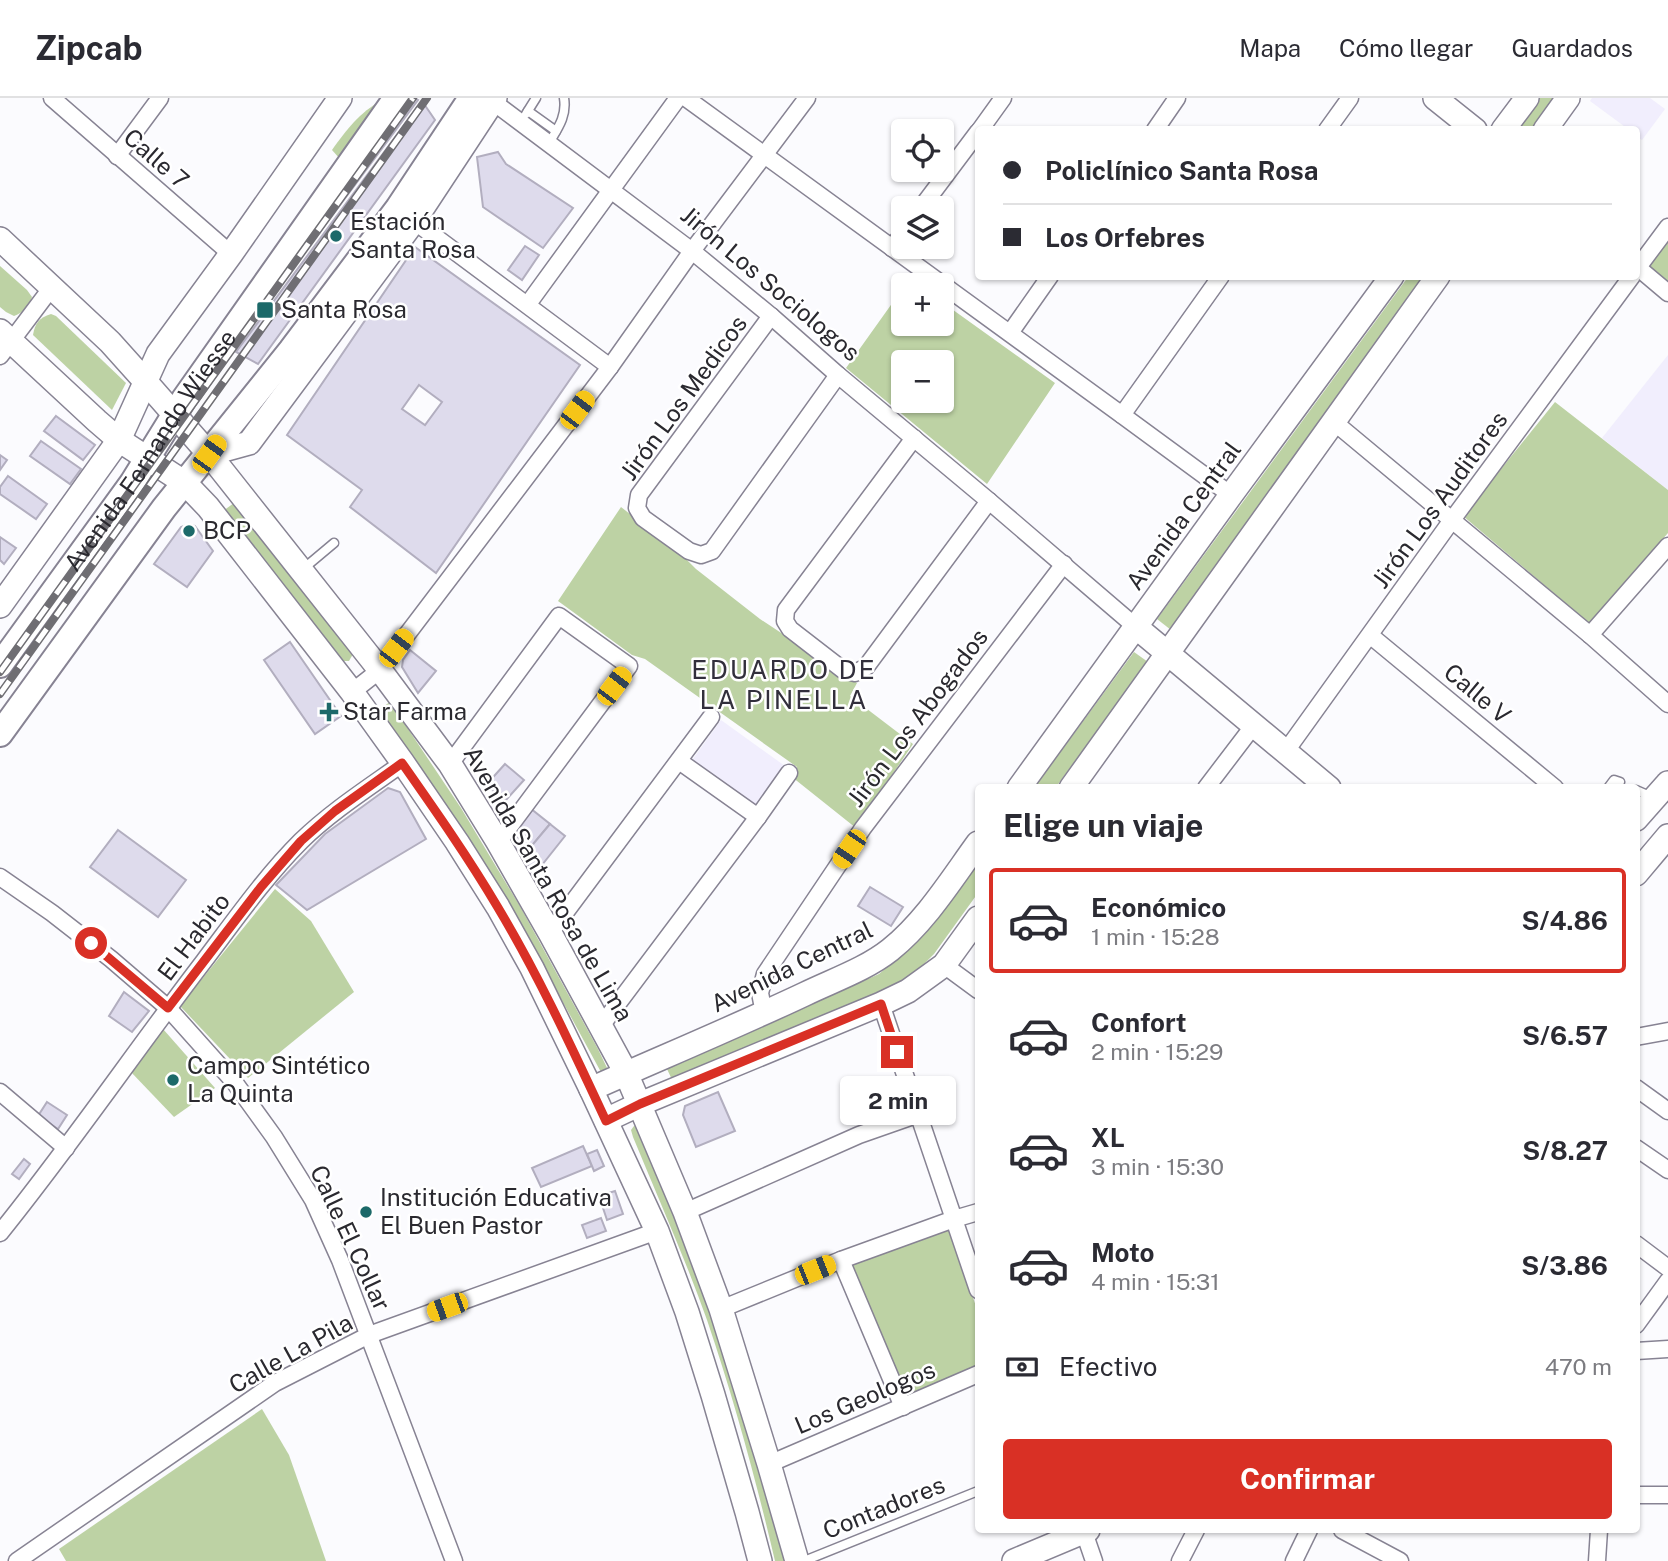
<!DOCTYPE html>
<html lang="es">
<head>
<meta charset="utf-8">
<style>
	body { margin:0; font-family:"Public Sans",sans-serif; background:#f2f2f3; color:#2b2b33; height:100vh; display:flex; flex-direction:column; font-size:26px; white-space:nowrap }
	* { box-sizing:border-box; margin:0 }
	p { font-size:23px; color:#7c7c81 }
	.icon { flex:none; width:38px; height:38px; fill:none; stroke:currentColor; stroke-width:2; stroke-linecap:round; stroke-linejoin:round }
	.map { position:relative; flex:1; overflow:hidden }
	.side { position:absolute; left:975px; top:686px; width:665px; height:749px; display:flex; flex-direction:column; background:#fff; border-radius:7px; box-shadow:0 2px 5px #0004 }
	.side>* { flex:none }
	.guide { position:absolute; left:975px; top:28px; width:665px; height:154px; border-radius:7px; box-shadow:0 2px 5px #0004; display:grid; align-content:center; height:154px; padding:0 28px; background:#fff }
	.fabs { position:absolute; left:891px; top:21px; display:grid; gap:14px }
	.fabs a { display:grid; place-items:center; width:63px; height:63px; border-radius:7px; background:#fff; box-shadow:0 2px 5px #0004; font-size:35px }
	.end { position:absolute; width:32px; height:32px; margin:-16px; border:9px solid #d93025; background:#fff; box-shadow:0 0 0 4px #fff }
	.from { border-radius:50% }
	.bubble { position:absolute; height:49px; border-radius:7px; background:#fff; box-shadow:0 2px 5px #0004; font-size:23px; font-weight:700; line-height:49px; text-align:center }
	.car { position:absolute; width:21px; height:42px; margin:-21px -10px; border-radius:9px; box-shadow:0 0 5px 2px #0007; background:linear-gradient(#f5c518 24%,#345 0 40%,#f5c518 0 76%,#345 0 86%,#f5c518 0) }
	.guide b { display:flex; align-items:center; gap:24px; height:66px; font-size:26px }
	.guide b+b { border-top:2px solid #e1e1e2 }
	.guide i { width:18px; height:18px; background:#2b2b33 }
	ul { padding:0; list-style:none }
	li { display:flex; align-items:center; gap:21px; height:105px; margin:0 14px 10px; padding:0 14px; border:4px solid transparent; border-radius:7px }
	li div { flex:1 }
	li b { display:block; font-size:26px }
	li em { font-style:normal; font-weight:700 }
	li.selected { border-color:#d93025 }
	li>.icon { width:63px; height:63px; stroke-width:1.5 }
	h2 { padding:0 28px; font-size:32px; line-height:84px }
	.pay { display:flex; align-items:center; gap:18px; height:77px; padding:0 28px; font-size:26px }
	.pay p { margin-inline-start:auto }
	.primary-button { display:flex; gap:14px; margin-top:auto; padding:14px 28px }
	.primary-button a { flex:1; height:80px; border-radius:7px; background:#d93025; color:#fff; font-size:28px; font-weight:700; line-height:80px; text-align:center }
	header { display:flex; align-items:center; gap:42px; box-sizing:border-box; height:98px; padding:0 35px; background:#fff; border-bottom:2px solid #e1e1e2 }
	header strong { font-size:33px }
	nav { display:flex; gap:38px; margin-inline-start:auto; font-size:24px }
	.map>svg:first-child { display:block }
	.built { fill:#f1eefd }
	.green { fill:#bdd2a4; fill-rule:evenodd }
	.building { fill:#dedbec; stroke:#b2aebf; stroke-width:2; fill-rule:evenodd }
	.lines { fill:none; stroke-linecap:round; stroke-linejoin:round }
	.lane-casing { stroke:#878393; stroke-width:11 }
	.street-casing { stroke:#878393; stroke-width:19 }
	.secondary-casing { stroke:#878393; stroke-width:26 }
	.primary-casing { stroke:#878393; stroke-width:28 }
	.lane { stroke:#fff; stroke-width:8 }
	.street { stroke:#fff; stroke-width:16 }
	.secondary { stroke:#fff; stroke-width:23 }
	.primary { stroke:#fff; stroke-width:24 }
	.rail-casing { stroke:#6f6e73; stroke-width:8 }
	.rail { stroke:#fff; stroke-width:5; stroke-dasharray:16; stroke-linecap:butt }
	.route { stroke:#d93025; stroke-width:9 }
	.poi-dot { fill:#1c6969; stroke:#fff; stroke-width:2.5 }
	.labels { text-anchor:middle; stroke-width:5; stroke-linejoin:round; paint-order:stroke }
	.street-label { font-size:24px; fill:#2a292f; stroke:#fff }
	.poi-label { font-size:24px; fill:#2a292f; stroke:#fff; text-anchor:start }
	.neighbourhood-label { font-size:26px; letter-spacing:2px; fill:#322f3c; stroke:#fff }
</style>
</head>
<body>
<header>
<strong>Zipcab</strong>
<nav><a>Mapa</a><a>Cómo llegar</a><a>Guardados</a></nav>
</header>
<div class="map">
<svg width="1668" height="1463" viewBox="0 0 1668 1463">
	<rect width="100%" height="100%" fill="#fbfbfe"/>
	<g class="built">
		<polygon points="1592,0 1650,0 1665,11 1642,42 1636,38 1636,32 1628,31 1590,3"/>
		<polygon points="1668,257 1668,392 1602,340"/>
		<polygon points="721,622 785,668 755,711 690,665"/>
	</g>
	<g class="green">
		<polygon points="1539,0 1556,0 1533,31 1517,32"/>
		<path d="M382 2 340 61 332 52C347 31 359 15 382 2Z"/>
		<polygon points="1668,143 1668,186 1653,173 1650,168"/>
		<path d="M0 168 27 192 32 199C29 209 24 214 14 218L6 214 0 209Z"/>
		<polygon points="1408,179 1427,179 1171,532 1157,521"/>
		<path d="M903 190V226H942V204L1055 285 987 386 846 270ZM903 264H942V303H903Z"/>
		<path d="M51 216 56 218 126 285 112 312 33 237C35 225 39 220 51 216Z"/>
		<polygon points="1555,304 1668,392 1668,435 1589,525 1463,418"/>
		<polygon points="234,405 351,551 353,556 349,563 342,563 223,413"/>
		<polygon points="621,409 682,457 696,471 760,521 857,585 850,598 913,646 856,730 792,679 797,669 645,561 632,557 558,503"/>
		<polygon points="1134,554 1148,564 1056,689 1034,690"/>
		<path d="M390 604 461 710 521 810 598 951 608 972 602 976C561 901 521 825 476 753 446 704 412 658 378 612Z"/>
		<polygon points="978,765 978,795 934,856 909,881 675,988 667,971 879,876 920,841 933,827"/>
		<polygon points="275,791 311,823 354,894 248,980 180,908"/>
		<polygon points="163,931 215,990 174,1019 130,973"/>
		<path d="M634 1028H640L694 1154 791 1463H775C756 1382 734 1301 707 1222 685 1160 658 1100 633 1039L631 1032Z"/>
		<polygon points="947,1125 978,1214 978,1268 907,1297 850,1164"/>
		<polygon points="262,1311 289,1357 326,1463 66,1463 59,1451"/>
	</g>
	<g class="building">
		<polygon points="398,0 415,0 418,2 233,251"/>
		<polygon points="422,3 435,22 258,266 236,254"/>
		<polygon points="498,54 506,66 573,110 543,150 483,109 477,59"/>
		<polygon points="525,148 539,157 522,182 508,172"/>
		<path d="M415 149 580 267 436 475 350 409 362 392 287 337ZM419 287 442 304 425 327 402 311Z"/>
		<polygon points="56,318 95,347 83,362 44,333"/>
		<polygon points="41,343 81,371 70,386 30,358"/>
		<polygon points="0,357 7,362 0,372"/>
		<polygon points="8,378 47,406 36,421 0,396 0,389"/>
		<polygon points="189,426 195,428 213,453 187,489 154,466 181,429"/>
		<polygon points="0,439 16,450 4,466 0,462"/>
		<polygon points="290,544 341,618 315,636 264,562"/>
		<polygon points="410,552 436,573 418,595 402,569 403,562"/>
		<polygon points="505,666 524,682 505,703 486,687"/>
		<polygon points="388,690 400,694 426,741 307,812 276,787 325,736"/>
		<polygon points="530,710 550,726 530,750 515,737 514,729"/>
		<polygon points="550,726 565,738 534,777 523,758"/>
		<polygon points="118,732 186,782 158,819 90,769"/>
		<polygon points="870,789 903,809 891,828 858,808"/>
		<polygon points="124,894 149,913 132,934 109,918"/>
		<polygon points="718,994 735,1033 696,1049 683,1017 685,1008"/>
		<polygon points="47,1004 67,1017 58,1031 38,1018"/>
		<polygon points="583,1048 592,1068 541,1089 532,1070"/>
		<polygon points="597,1052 604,1068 594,1073 587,1056"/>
		<polygon points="24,1061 30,1066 19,1081 12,1076"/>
		<polygon points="615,1093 623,1116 607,1122 599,1098"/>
		<polygon points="601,1120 606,1133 587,1140 582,1127"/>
	</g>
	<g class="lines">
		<g class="lane-casing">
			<g id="lane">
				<polyline points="528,13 556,33"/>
				<polyline points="526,16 536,0"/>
				<path d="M549 45C558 30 567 18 564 0"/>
				<polyline points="303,471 334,445"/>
				<polyline points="1608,690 1614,682 1620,684"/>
				<polyline points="1636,692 1652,699"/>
				<polyline points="804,1463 978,1393"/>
			</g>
		</g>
		<g class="street-casing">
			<g id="street">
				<polyline points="52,0 231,156"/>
				<polyline points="686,0 1122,317 1231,397"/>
				<polyline points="492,3 692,153 771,218 838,277 989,403 1136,529"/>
				<polyline points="980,32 1003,0"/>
				<polyline points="1155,32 1177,0"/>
				<polyline points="1327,32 1350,0"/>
				<polyline points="117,58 160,0"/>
				<polyline points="921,110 978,34"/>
				<polyline points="414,123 610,269"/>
				<polyline points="892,150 903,135"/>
				<polyline points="1636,168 1668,195"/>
				<polyline points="1636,172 1668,129"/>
				<polyline points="528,206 678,0"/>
				<polyline points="771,218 639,397 637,410 643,420 689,453 701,457 712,453 838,277"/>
				<polyline points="1010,235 1050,178"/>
				<polyline points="0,258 52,189"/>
				<polyline points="1122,317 1221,178"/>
				<polyline points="1334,324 1590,537 1668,606"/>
				<polyline points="914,340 786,512 785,523 790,531 843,572 855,575 866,569 989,403"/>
				<polyline points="1590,537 1668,448"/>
				<polyline points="1371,538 1555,690"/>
				<polyline points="352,594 380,572 610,269 692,153 807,0"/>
				<polyline points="1286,653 1452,422 1632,178"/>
				<polyline points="679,663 758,719"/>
				<polyline points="450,666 559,518 629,568 498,744"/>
				<polyline points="1206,690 1254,627"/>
				<polyline points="0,779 52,815 111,861 168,910 235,985 274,1039 313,1102 340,1162 454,1463"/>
				<polyline points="550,835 711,619"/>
				<polyline points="944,867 978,892"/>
				<polyline points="881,906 978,1192"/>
				<polyline points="764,915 760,895 765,876 863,730 1064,466"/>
				<polyline points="601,928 758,719 789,675"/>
				<polyline points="1636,939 1668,933"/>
				<polyline points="1636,990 1668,1013"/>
				<polyline points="0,994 66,1050"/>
				<polyline points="1636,1050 1668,1072"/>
				<polyline points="685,1114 859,1037 919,1016"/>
				<path d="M0 1135C71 1047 135 953 204 863 235 822 265 779 301 743 332 713 368 690 403 665"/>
				<polyline points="1636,1146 1668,1170"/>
				<polyline points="841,1162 903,1309"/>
				<polyline points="721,1211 841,1162 954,1121 978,1114"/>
				<polyline points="1636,1227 1668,1183"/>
				<polyline points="1636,1253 1668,1251"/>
				<polyline points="769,1366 978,1276"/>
				<polyline points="1636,1397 1668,1397"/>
				<polyline points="1342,1432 1400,1463"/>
				<polyline points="1084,1434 1094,1463"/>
				<polyline points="17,1463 275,1285 369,1237 657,1133"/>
				<polyline points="1180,1463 1196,1432"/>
				<polyline points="1294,1463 1309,1432"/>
				<polyline points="1597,1463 1599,1432"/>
			</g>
		</g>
		<g class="secondary-casing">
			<g id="secondary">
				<polyline points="1435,0 1475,32"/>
				<polyline points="1503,32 1527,0"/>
				<polyline points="1545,32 1568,0"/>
				<polyline points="0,141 110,244 145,283 209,356 380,572 450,666 498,744 550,835 626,975 685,1114 721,1211 769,1366 797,1463"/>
				<polyline points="0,233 97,323 119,342 185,385 208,409 352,594 403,665 457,744 498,809 532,870 591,991 657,1133 687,1214 713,1297 747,1414 760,1463"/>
				<polyline points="209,356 249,345 414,123 495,0"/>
				<polyline points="0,508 119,342 158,256 231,156 340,0"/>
				<polyline points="1136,529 1329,690"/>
				<polyline points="1019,690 1231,397 1392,178"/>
				<polyline points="1071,690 1438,178"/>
				<polyline points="1636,721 1668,685"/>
				<polyline points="1636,776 1668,738"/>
				<path d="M591 991C663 959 735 929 805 896 834 882 866 871 890 852 926 823 951 782 978 745"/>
				<polyline points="606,1022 640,1006 881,906 908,893 944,867 978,820"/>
				<polyline points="1014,1463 1088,1432"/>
			</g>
		</g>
		<g class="primary-casing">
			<g id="primary">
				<path id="s1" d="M0 567 132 385 184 301 396 0"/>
				<polyline points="0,636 164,410 291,252 398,110 471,0"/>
			</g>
		</g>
		<use href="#lane" class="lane"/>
		<use href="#street" class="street"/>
		<use href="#secondary" class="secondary"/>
		<use href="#primary" class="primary"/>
		<g class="rail-casing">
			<g id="rail">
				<polyline points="0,574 413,0"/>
				<polyline points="0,596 427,0"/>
			</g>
		</g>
		<use href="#rail" class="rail"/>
	</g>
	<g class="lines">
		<path class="route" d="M91 845 168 910 261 789 301 743 335 713 402 665C435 712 468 759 497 808 538 876 572 950 606 1023L640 1006 881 906 897 954"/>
	</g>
	<g class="poi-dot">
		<circle cx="336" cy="138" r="7"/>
		<rect x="256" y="203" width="18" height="18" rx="3.5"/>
		<circle cx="189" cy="433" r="7"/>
		<path d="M325.5 603.5h7v7h7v7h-7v7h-7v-7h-7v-7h7z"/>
		<circle cx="173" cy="982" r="7"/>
		<circle cx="366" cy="1114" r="7"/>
	</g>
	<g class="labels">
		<g class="street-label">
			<text transform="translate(156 61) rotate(41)" y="8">Calle 7</text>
			<text transform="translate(770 186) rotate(40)" y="8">Jirón Los Sociologos</text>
			<text transform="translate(684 300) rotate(-54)" y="8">Jirón Los Medicos</text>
			<text dy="8" stroke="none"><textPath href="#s1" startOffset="262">Avenida Fernando Wiesse</textPath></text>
			<text transform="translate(1440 402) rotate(-54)" y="8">Jirón Los Auditores</text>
			<text transform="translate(1184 418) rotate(-54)" y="8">Avenida Central</text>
			<text transform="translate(1477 596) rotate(40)" y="8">Calle V</text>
			<text transform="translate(918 620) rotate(-53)" y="8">Jirón Los Abogados</text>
			<text transform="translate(548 786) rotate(60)" y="8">Avenida Santa Rosa de Lima</text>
			<text transform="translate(194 839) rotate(-53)" y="8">El Habito</text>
			<text transform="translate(792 869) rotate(-26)" y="8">Avenida Central</text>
			<text transform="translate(350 1140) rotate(65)" y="8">Calle El Collar</text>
			<text transform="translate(291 1256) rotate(-29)" y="8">Calle La Pila</text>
			<text transform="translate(865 1300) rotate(-23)" y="8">Los Geologos</text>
			<text transform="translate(884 1410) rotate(-22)" y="8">Contadores</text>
		</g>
		<g class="poi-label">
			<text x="350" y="132">Estación<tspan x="350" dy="28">Santa Rosa</tspan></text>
			<text x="281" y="220">Santa Rosa</text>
			<text x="203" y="441">BCP</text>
			<text x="343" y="622">Star Farma</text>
			<text x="187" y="976">Campo Sintético<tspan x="187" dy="28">La Quinta</tspan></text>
			<text x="380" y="1108">Institución Educativa<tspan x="380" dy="28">El Buen Pastor</tspan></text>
		</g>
		<g class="neighbourhood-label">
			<text x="784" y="581">EDUARDO DE<tspan x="784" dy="30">LA PINELLA</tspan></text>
		</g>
	</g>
</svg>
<div class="fabs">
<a><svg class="icon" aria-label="locate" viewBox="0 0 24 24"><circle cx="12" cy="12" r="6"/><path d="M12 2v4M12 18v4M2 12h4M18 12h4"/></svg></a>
<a><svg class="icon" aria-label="layers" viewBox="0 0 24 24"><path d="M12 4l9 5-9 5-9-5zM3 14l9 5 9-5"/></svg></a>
<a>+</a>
<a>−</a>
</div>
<i class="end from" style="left:91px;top:845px"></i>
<i class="end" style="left:897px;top:954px"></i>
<div class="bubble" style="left:840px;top:978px;width:116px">2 min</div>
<i class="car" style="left:577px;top:312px;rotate:37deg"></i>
<i class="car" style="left:209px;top:356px;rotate:36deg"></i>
<i class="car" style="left:396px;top:550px;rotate:37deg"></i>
<i class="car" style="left:614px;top:588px;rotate:37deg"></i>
<i class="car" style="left:849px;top:751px;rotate:214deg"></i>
<i class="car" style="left:815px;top:1172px;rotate:68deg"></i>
<i class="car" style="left:447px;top:1209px;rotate:250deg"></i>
<div class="guide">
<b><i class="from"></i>Policlínico Santa Rosa</b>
<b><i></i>Los Orfebres</b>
</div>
<section class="side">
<h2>Elige un viaje</h2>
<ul>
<li class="selected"><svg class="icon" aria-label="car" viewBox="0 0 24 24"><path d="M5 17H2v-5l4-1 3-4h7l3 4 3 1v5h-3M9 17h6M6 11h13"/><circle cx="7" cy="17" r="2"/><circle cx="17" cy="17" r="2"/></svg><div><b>Económico</b><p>1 min · 15:28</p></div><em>S/4.86</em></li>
<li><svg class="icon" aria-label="car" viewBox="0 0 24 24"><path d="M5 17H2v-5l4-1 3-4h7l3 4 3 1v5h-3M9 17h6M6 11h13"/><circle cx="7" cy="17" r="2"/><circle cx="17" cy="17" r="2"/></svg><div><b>Confort</b><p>2 min · 15:29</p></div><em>S/6.57</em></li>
<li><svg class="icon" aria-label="car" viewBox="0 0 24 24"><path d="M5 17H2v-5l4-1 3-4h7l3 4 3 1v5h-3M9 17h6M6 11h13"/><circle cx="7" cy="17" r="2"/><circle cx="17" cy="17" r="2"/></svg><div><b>XL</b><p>3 min · 15:30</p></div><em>S/8.27</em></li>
<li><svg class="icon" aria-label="car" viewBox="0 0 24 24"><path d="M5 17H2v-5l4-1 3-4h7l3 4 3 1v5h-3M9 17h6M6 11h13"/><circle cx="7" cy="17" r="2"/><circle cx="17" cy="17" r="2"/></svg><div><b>Moto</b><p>4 min · 15:31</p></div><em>S/3.86</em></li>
</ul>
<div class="pay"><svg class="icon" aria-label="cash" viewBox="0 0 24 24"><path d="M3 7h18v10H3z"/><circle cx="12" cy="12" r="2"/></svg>Efectivo<p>470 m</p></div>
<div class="primary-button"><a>Confirmar</a></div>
</section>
</div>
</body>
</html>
